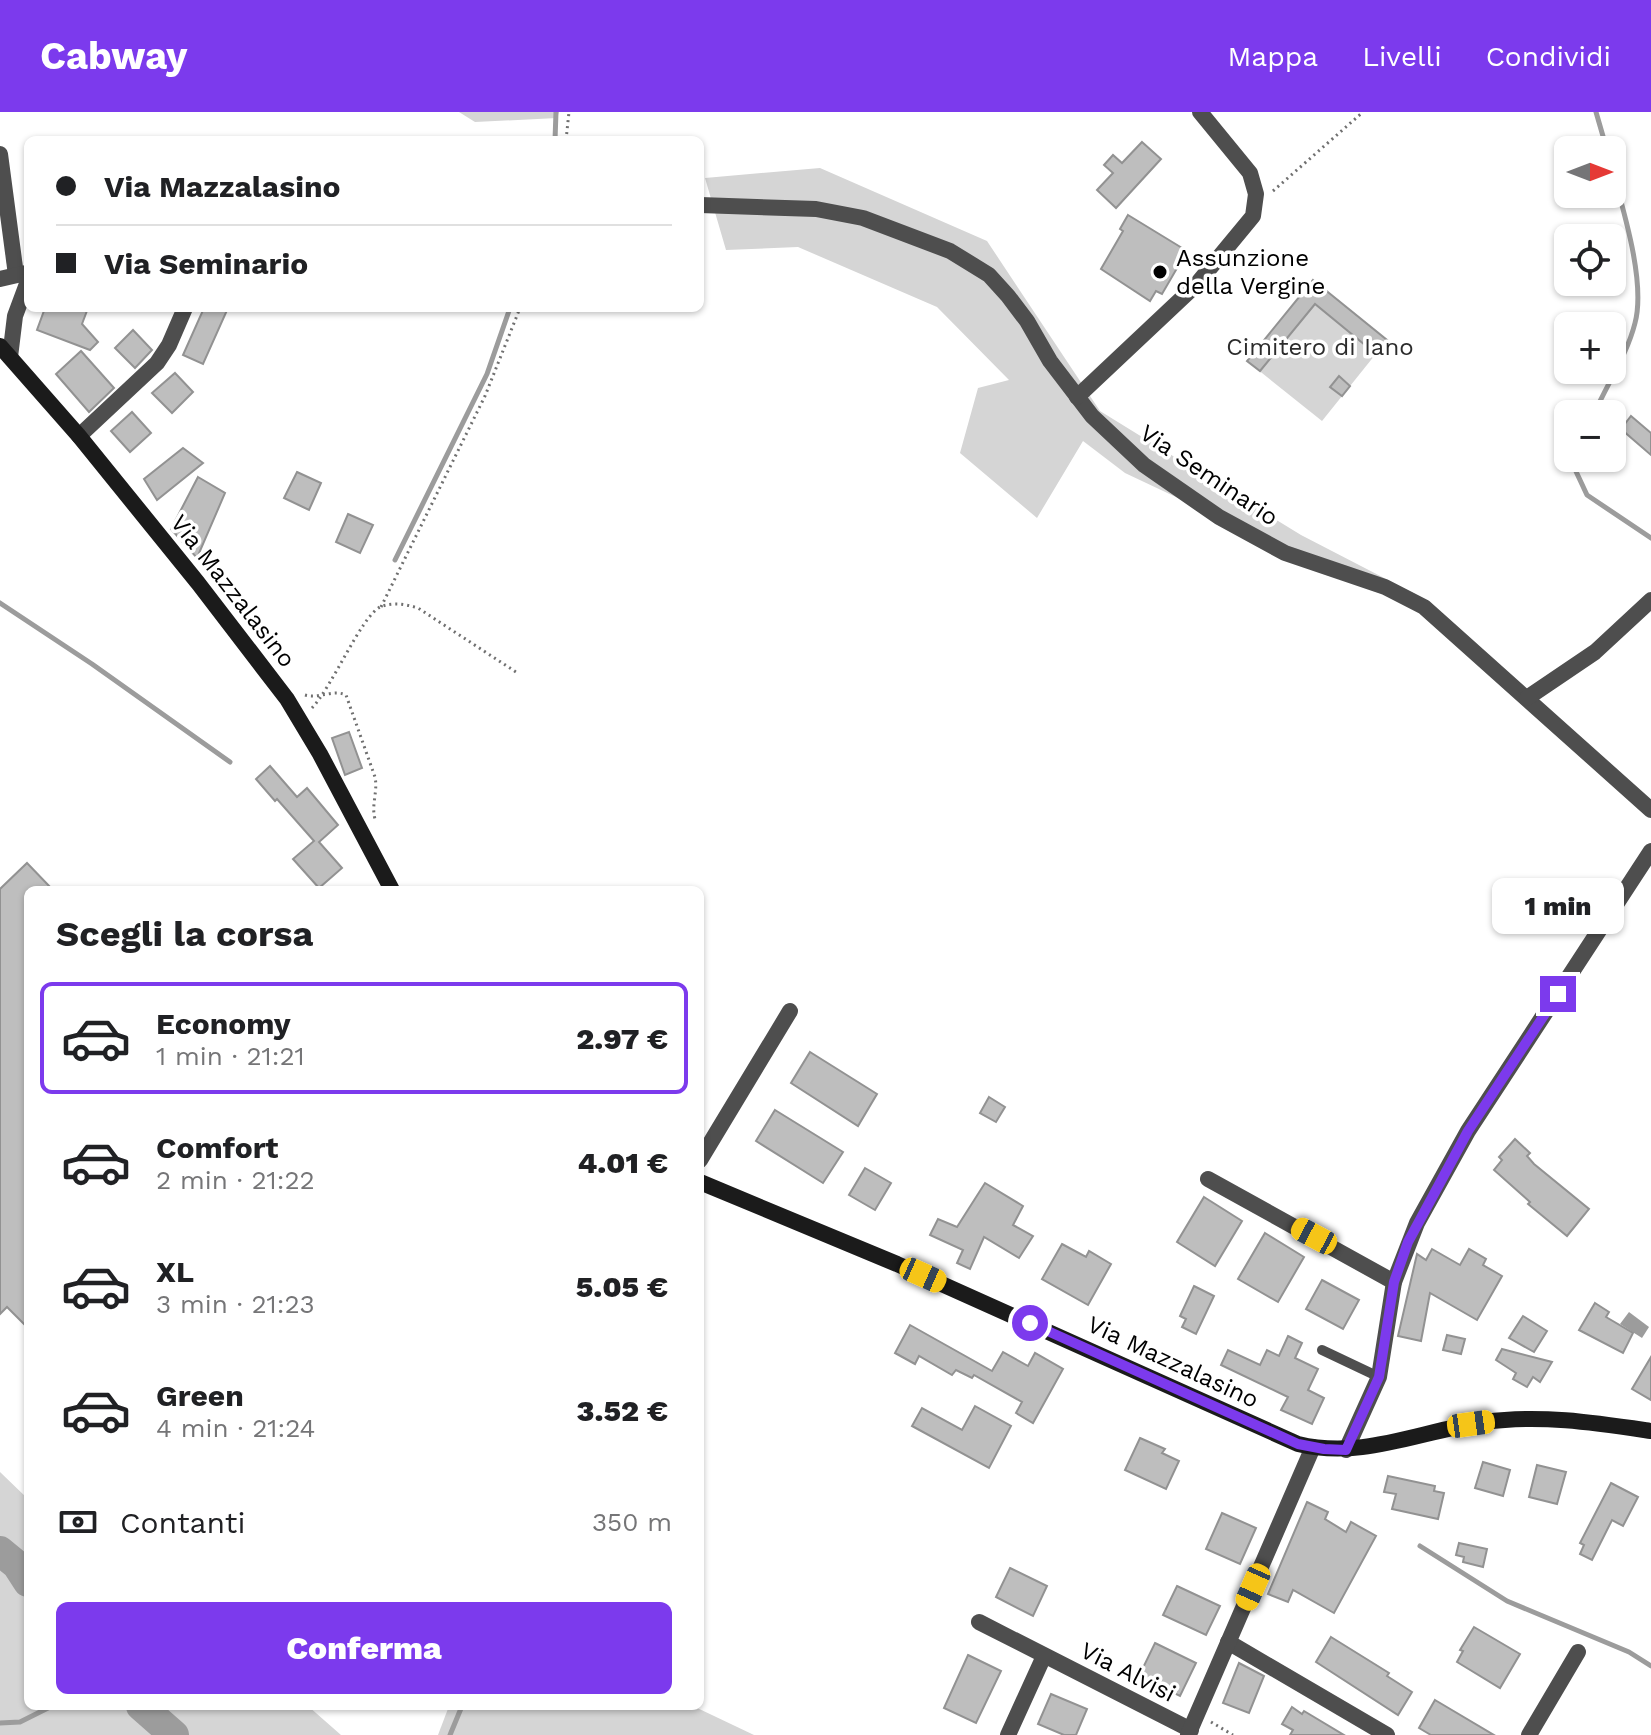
<!DOCTYPE html>
<html lang="it">
<head>
<meta charset="utf-8">
<style>
	body { margin:0; font-family:"Work Sans",sans-serif; background:#f6f6f6; color:#202124; height:100vh; display:flex; flex-direction:column; font-size:30px; white-space:nowrap }
	* { box-sizing:border-box; margin:0 }
	p { font-size:26px; color:#757577 }
	.icon { flex:none; width:44px; height:44px; fill:none; stroke:currentColor; stroke-width:2; stroke-linecap:round; stroke-linejoin:round }
	.map { position:relative; flex:1; overflow:hidden }
	.sheet { position:absolute; left:24px; top:774px; width:680px; height:824px; display:flex; flex-direction:column; background:#fff; border-radius:12px; box-shadow:0 2px 6px #0004 }
	.sheet>* { flex:none }
	.hud { position:absolute; left:24px; top:24px; width:680px; height:176px; border-radius:12px; box-shadow:0 2px 6px #0004; display:grid; align-content:center; height:176px; padding:0 32px; background:#fff }
	.needle { width:52px; rotate:90deg }
	.buttons { position:absolute; left:1554px; top:24px; display:grid; gap:16px }
	.buttons a { display:grid; place-items:center; width:72px; height:72px; border-radius:12px; background:#fff; box-shadow:0 2px 6px #0004; font-size:40px }
	.end { position:absolute; width:36px; height:36px; margin:-18px; border:10px solid #7c3aed; background:#fff; box-shadow:0 0 0 4px #fff }
	.from { border-radius:50% }
	.bubble { position:absolute; height:56px; border-radius:12px; background:#fff; box-shadow:0 2px 6px #0004; font-size:26px; font-weight:800; line-height:56px; text-align:center }
	.car { position:absolute; width:24px; height:48px; margin:-24px -12px; border-radius:10px; box-shadow:0 0 6px 2px #0007; background:linear-gradient(#f5c518 24%,#345 0 40%,#f5c518 0 76%,#345 0 86%,#f5c518 0) }
	.hud b { display:flex; align-items:center; gap:28px; height:76px; font-size:30px }
	.hud b+b { border-top:2px solid #e0e0e0 }
	.hud i { width:20px; height:20px; background:#202124 }
	ul { padding:0; list-style:none }
	li { display:flex; align-items:center; gap:24px; height:112px; margin:0 16px 12px; padding:0 16px; border:4px solid transparent; border-radius:12px }
	li div { flex:1 }
	li b { display:block; font-size:30px }
	li em { font-style:normal; font-weight:800 }
	li.active { border-color:#7c3aed }
	li>.icon { width:72px; height:72px; stroke-width:1.5 }
	h2 { padding:0 32px; font-size:36px; line-height:96px }
	.pay { display:flex; align-items:center; gap:20px; height:88px; padding:0 32px; font-size:30px }
	.pay p { margin-inline-start:auto }
	.button { display:flex; gap:16px; margin-top:auto; padding:16px 32px }
	.button a { flex:1; height:92px; border-radius:12px; background:#7c3aed; color:#fff; font-size:32px; font-weight:800; line-height:92px; text-align:center }
	header { display:flex; align-items:center; gap:48px; box-sizing:border-box; height:112px; padding:0 40px; background:#7c3aed; color:#fff }
	header strong { font-size:38px }
	nav { display:flex; gap:44px; margin-inline-start:auto; font-size:28px }
	.map>svg:first-child { display:block }
	.green { fill:#d5d5d5 }
	.water { fill:#9c9c9c }
	.lines { fill:none; stroke-linecap:round; stroke-linejoin:round }
	.stream { stroke:#9c9c9c; stroke-width:5 }
	.river { stroke:#9c9c9c; stroke-width:30 }
	.building { fill:#bebebe; stroke:#929292; stroke-width:2 }
	.path { stroke:#707070; stroke-width:3; stroke-dasharray:2 4; stroke-linecap:butt }
	.service { stroke:#4e4e4e; stroke-width:10 }
	.minor { stroke:#4e4e4e; stroke-width:16 }
	.secondary { stroke:#1b1b1b; stroke-width:16 }
	.route { stroke:#7c3aed; stroke-width:10 }
	.poi-dot { fill:#000; stroke:#fff; stroke-width:3 }
	.labels { text-anchor:middle; stroke-width:7; stroke-linejoin:round; paint-order:stroke }
	.poi-label { font-size:24px; fill:#000; stroke:#fff; text-anchor:start }
	.park-label { font-size:24px; fill:#2c2c2c; stroke:#fff }
	.street-label { font-size:24px; fill:#000; stroke:#fff }
</style>
</head>
<body>
<header>
<strong>Cabway</strong>
<nav><a>Mappa</a><a>Livelli</a><a>Condividi</a></nav>
</header>
<div class="map">
<svg width="1651" height="1623" viewBox="0 0 1651 1623">
	<rect width="100%" height="100%" fill="#fff"/>
	<g class="green">
		<polygon points="459,0 559,0 557,6 475,10"/>
		<polygon points="820,56 987,129 1100,299 1301,423 1417,483 1286,437 1125,361 1083,329 1037,406 960,341 978,276 1009,268 937,195 798,135 726,138 705,66"/>
		<polygon points="1313,168 1387,228 1322,309 1247,249"/>
		<polygon points="0,1360 28,1387 28,1594 308,1594 341,1623 0,1623"/>
		<polygon points="449,1594 693,1594 754,1623 438,1623"/>
	</g>
	<polygon class="water" points="1629,1200 1649,1215 1642,1226 1620,1212"/>
	<g class="lines">
		<g class="stream">
			<polyline points="1596,0 1607,38"/>
			<polyline points="555,28 556,0"/>
			<path d="M1594 302C1607 272 1627 243 1635 211 1646 170 1623 97 1612 57"/>
			<polyline points="1575,346 1573,353 1587,383 1651,426"/>
			<polyline points="395,448 487,262 510,196"/>
			<polyline points="0,491 92,552 230,650"/>
			<polyline points="1420,1434 1507,1489 1629,1540 1651,1554"/>
			<polyline points="0,1611 20,1610 52,1594"/>
			<polyline points="450,1623 462,1594"/>
		</g>
		<g class="river">
			<polyline points="0,1439 17,1453 28,1470"/>
			<polyline points="141,1594 174,1623"/>
		</g>
	</g>
	<g class="building">
		<polygon points="1142,30 1161,47 1116,96 1097,78 1113,61 1104,53 1113,43 1122,51"/>
		<polygon points="1128,103 1187,139 1162,182 1156,179 1150,189 1101,157 1123,119 1120,117"/>
		<polygon points="1313,168 1387,228 1376,242 1315,192 1260,259 1247,249"/>
		<polygon points="45,196 88,196 82,212 98,230 90,238 37,218"/>
		<polygon points="204,196 228,196 203,252 183,243"/>
		<polygon points="133,218 152,238 135,256 115,236"/>
		<polygon points="81,239 114,276 89,300 56,262"/>
		<polygon points="175,261 193,280 172,301 152,281"/>
		<polygon points="1339,264 1350,274 1342,284 1330,275"/>
		<polygon points="132,300 151,321 130,340 111,319"/>
		<polygon points="1631,304 1651,321 1651,343 1621,317"/>
		<polygon points="183,336 203,351 157,388 144,367"/>
		<polygon points="297,360 321,371 309,398 284,386"/>
		<polygon points="198,365 225,381 197,446 171,417"/>
		<polygon points="348,402 373,413 360,441 336,430"/>
		<polygon points="349,620 362,656 345,663 332,626"/>
		<polygon points="270,654 297,685 307,676 338,713 319,730 342,756 319,776 293,747 314,729 277,687 275,689 256,667"/>
		<polygon points="27,751 53,778 28,778 28,1216 7,1195 0,1202 0,777"/>
		<polygon points="810,940 877,982 858,1014 791,971"/>
		<polygon points="989,985 1005,995 996,1010 980,1001"/>
		<polygon points="775,998 843,1040 823,1071 756,1029"/>
		<polygon points="1515,1027 1530,1041 1527,1044 1534,1052 1589,1097 1567,1124 1528,1092 1530,1090 1494,1058 1502,1048 1499,1045"/>
		<polygon points="865,1056 891,1071 875,1098 849,1083"/>
		<polygon points="985,1071 1023,1094 1013,1113 1033,1124 1019,1146 984,1125 970,1157 957,1151 963,1138 930,1123 938,1107 957,1115"/>
		<polygon points="1204,1085 1242,1109 1215,1154 1177,1130"/>
		<polygon points="1265,1121 1304,1145 1278,1190 1238,1167"/>
		<polygon points="1062,1132 1086,1145 1089,1139 1111,1152 1088,1193 1042,1167"/>
		<polygon points="1432,1137 1460,1153 1469,1137 1486,1147 1483,1153 1502,1164 1477,1208 1430,1181 1421,1229 1398,1224 1417,1142 1426,1148"/>
		<polygon points="1322,1168 1359,1188 1343,1217 1306,1197"/>
		<polygon points="1194,1174 1214,1184 1196,1222 1182,1215 1186,1207 1180,1204"/>
		<polygon points="1595,1191 1609,1200 1606,1205 1633,1221 1623,1241 1579,1218"/>
		<polygon points="1523,1204 1547,1219 1534,1240 1509,1226"/>
		<polygon points="910,1213 992,1259 1003,1240 1028,1254 1035,1241 1063,1257 1033,1311 1016,1301 1022,1290 974,1263 972,1266 956,1258 952,1263 919,1244 915,1252 895,1241"/>
		<polygon points="1447,1223 1465,1227 1461,1242 1443,1238"/>
		<polygon points="1288,1224 1302,1231 1295,1246 1318,1257 1308,1278 1324,1286 1312,1312 1281,1298 1288,1285 1221,1253 1228,1238 1260,1253 1267,1238 1279,1244"/>
		<polygon points="1502,1237 1552,1250 1540,1270 1533,1265 1527,1275 1513,1267 1516,1261 1496,1248"/>
		<polygon points="1651,1245 1651,1288 1632,1277"/>
		<polygon points="975,1294 1011,1314 989,1356 912,1314 922,1296 962,1318"/>
		<polygon points="1140,1326 1165,1337 1162,1341 1179,1349 1166,1377 1125,1358"/>
		<polygon points="1483,1350 1510,1358 1503,1384 1475,1376"/>
		<polygon points="1537,1353 1566,1360 1557,1392 1529,1385"/>
		<polygon points="1388,1364 1435,1374 1434,1379 1444,1381 1438,1407 1392,1397 1396,1382 1384,1380"/>
		<polygon points="1611,1371 1638,1385 1623,1414 1612,1408 1592,1448 1580,1442 1584,1433 1580,1431"/>
		<polygon points="1307,1390 1328,1400 1325,1407 1346,1420 1351,1410 1376,1424 1334,1501 1293,1478 1288,1490 1268,1482"/>
		<polygon points="1222,1401 1256,1416 1240,1452 1206,1437"/>
		<polygon points="1459,1431 1487,1437 1483,1455 1463,1450 1464,1445 1456,1443"/>
		<polygon points="1010,1456 1047,1474 1033,1504 996,1485"/>
		<polygon points="1177,1474 1220,1494 1206,1523 1163,1503"/>
		<polygon points="1474,1515 1520,1542 1500,1576 1457,1550 1463,1539 1460,1538"/>
		<polygon points="1331,1525 1389,1561 1387,1564 1412,1580 1398,1603 1316,1550"/>
		<polygon points="1155,1531 1196,1551 1180,1584 1139,1564"/>
		<polygon points="968,1543 1001,1559 976,1611 944,1596"/>
		<polygon points="1239,1551 1264,1564 1249,1601 1223,1591"/>
		<polygon points="1051,1582 1087,1597 1076,1623 1064,1623 1038,1612"/>
		<polygon points="1435,1588 1494,1623 1431,1623 1419,1616"/>
		<polygon points="1292,1595 1302,1602 1304,1599 1344,1623 1290,1623 1293,1618 1282,1612"/>
	</g>
	<g class="lines">
		<g class="path">
			<polyline points="566,28 569,0"/>
			<polyline points="1273,79 1363,0"/>
			<polyline points="381,495 485,284 520,196"/>
			<path d="M305 583C319 587 333 577 346 583L375 665C378 680 371 693 375 707"/>
			<path d="M312 596C332 575 361 505 380 495 393 490 405 492 418 496L516 560"/>
			<polyline points="1211,1610 1233,1623"/>
		</g>
		<polyline class="service" points="1322,1238 1379,1265"/>
		<g class="minor">
			<polyline points="0,42 16,163"/>
			<polyline points="700,93 816,97 863,106 950,139 989,163 1008,184 1027,209 1050,249 1092,304 1144,353 1219,405 1285,441 1385,475 1424,495 1651,698"/>
			<polyline points="0,167 26,161"/>
			<polyline points="10,245 15,204 28,169"/>
			<polyline points="1077,285 1196,173 1253,104 1256,82 1250,61 1200,0"/>
			<polyline points="79,324 157,251 169,233 185,196"/>
			<polyline points="1527,586 1595,540 1651,488"/>
			<polyline points="700,1048 790,899"/>
			<polyline points="1208,1067 1394,1170"/>
			<polyline points="1346,1338 1379,1265 1394,1170 1417,1111 1468,1019 1651,739"/>
			<polyline points="979,1510 1191,1618"/>
			<polyline points="1228,1530 1387,1623"/>
			<polyline points="1008,1623 1044,1544"/>
			<polyline points="1188,1623 1313,1335"/>
			<polyline points="1529,1623 1578,1540"/>
		</g>
		<g class="secondary">
			<polyline points="0,234 79,324 198,471 287,587 320,642 392,778"/>
			<path d="M700 1070 897 1152 1298 1332C1363 1348 1422 1318 1485 1310 1540 1302 1597 1311 1651 1319"/>
		</g>
	</g>
	<g class="lines">
		<polyline class="route" points="1030,1211 1298,1332 1324,1337 1346,1338 1379,1265 1394,1170 1408,1130 1468,1019 1558,882"/>
	</g>
	<circle class="poi-dot" cx="1160" cy="160" r="8"/>
	<g class="labels">
		<g class="poi-label">
			<text x="1176" y="154">Assunzione<tspan x="1176" dy="28">della Vergine</tspan></text>
		</g>
		<g class="park-label">
			<text x="1320" y="243">Cimitero di Iano</text>
		</g>
		<g class="street-label">
			<text transform="translate(1209 363) rotate(34)" y="8">Via Seminario</text>
			<text transform="translate(233 479) rotate(52)" y="8">Via Mazzalasino</text>
			<text transform="translate(1173 1250) rotate(25)" y="8">Via Mazzalasino</text>
			<text transform="translate(1128 1560) rotate(27)" y="8">Via Alvisi</text>
		</g>
	</g>
</svg>
<div class="buttons">
<a><svg class="needle" viewBox="-14 -14 28 28"><path d="M0-13l5 13h-10z" fill="#e53935"/><path d="M0 13l5-13h-10z" fill="#757577"/></svg></a>
<a><svg class="icon" aria-label="locate" viewBox="0 0 24 24"><circle cx="12" cy="12" r="6"/><path d="M12 2v4M12 18v4M2 12h4M18 12h4"/></svg></a>
<a>+</a>
<a>−</a>
</div>
<i class="end from" style="left:1030px;top:1211px"></i>
<i class="end" style="left:1558px;top:882px"></i>
<div class="bubble" style="left:1492px;top:766px;width:132px">1 min</div>
<i class="car" style="left:1314px;top:1124px;rotate:298deg"></i>
<i class="car" style="left:923px;top:1163px;rotate:114deg"></i>
<i class="car" style="left:1471px;top:1312px;rotate:82deg"></i>
<i class="car" style="left:1253px;top:1475px;rotate:204deg"></i>
<div class="hud">
<b><i class="from"></i>Via Mazzalasino</b>
<b><i></i>Via Seminario</b>
</div>
<section class="sheet">
<h2>Scegli la corsa</h2>
<ul>
<li class="active"><svg class="icon" aria-label="car" viewBox="0 0 24 24"><path d="M5 17H2v-5l4-1 3-4h7l3 4 3 1v5h-3M9 17h6M6 11h13"/><circle cx="7" cy="17" r="2"/><circle cx="17" cy="17" r="2"/></svg><div><b>Economy</b><p>1 min · 21:21</p></div><em>2.97 €</em></li>
<li><svg class="icon" aria-label="car" viewBox="0 0 24 24"><path d="M5 17H2v-5l4-1 3-4h7l3 4 3 1v5h-3M9 17h6M6 11h13"/><circle cx="7" cy="17" r="2"/><circle cx="17" cy="17" r="2"/></svg><div><b>Comfort</b><p>2 min · 21:22</p></div><em>4.01 €</em></li>
<li><svg class="icon" aria-label="car" viewBox="0 0 24 24"><path d="M5 17H2v-5l4-1 3-4h7l3 4 3 1v5h-3M9 17h6M6 11h13"/><circle cx="7" cy="17" r="2"/><circle cx="17" cy="17" r="2"/></svg><div><b>XL</b><p>3 min · 21:23</p></div><em>5.05 €</em></li>
<li><svg class="icon" aria-label="car" viewBox="0 0 24 24"><path d="M5 17H2v-5l4-1 3-4h7l3 4 3 1v5h-3M9 17h6M6 11h13"/><circle cx="7" cy="17" r="2"/><circle cx="17" cy="17" r="2"/></svg><div><b>Green</b><p>4 min · 21:24</p></div><em>3.52 €</em></li>
</ul>
<div class="pay"><svg class="icon" aria-label="cash" viewBox="0 0 24 24"><path d="M3 7h18v10H3z"/><circle cx="12" cy="12" r="2"/></svg>Contanti<p>350 m</p></div>
<div class="button"><a>Conferma</a></div>
</section>
</div>
</body>
</html>
